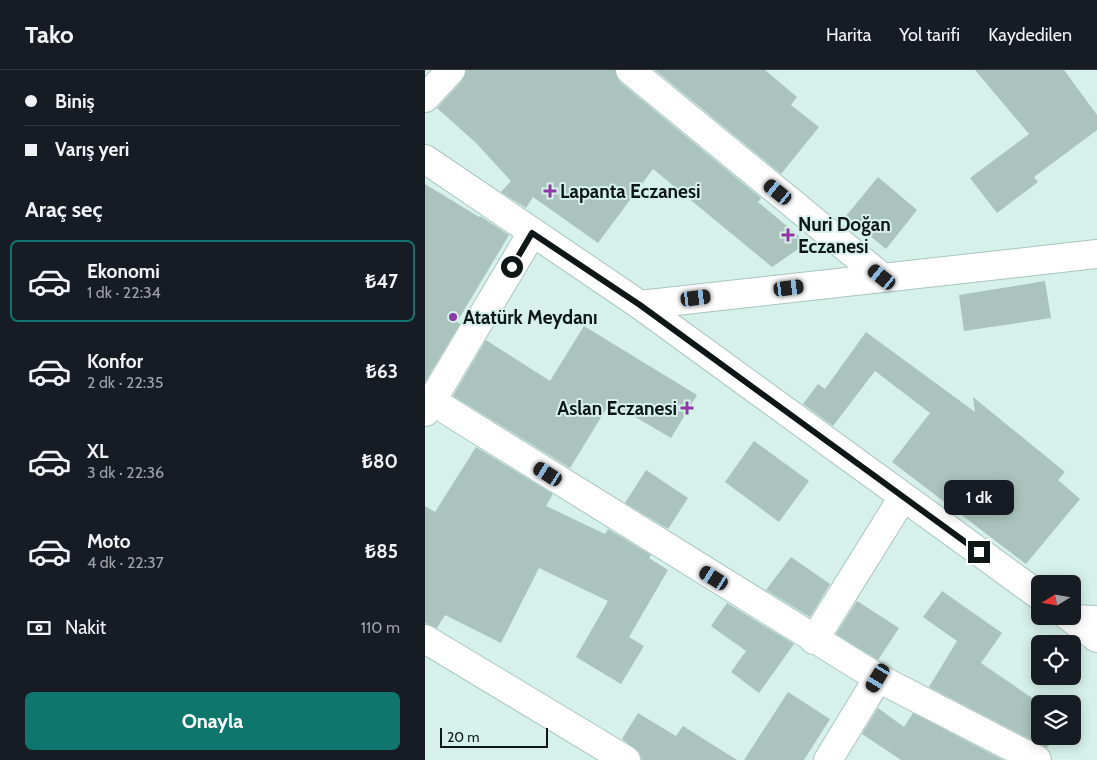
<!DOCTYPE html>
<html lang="tr">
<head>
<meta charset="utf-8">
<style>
	body { margin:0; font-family:Cabin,sans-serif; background:#242831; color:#f1f3f6; height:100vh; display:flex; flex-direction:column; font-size:19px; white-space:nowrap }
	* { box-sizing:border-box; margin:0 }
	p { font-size:16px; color:#9ea1a6 }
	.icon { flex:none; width:28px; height:28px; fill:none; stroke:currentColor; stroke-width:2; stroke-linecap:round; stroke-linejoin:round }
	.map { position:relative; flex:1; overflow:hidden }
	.sheet { display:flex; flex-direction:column; background:#171b24; width:425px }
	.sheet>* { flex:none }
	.banner { display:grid; align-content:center; height:110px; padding:0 25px; background:#171b24 }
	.needle { width:32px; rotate:259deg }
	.buttons { position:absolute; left:606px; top:505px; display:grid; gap:10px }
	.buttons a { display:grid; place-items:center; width:50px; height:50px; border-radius:8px; background:#171b24; box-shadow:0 2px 12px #0003; font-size:25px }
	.scale { position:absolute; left:15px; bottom:12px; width:108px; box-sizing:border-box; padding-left:5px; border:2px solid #0e1715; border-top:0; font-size:14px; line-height:18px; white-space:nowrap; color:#0e1715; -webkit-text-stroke:4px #d5f1e9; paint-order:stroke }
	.end { position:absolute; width:22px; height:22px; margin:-11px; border:6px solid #0e1715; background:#fff; box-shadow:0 0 0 2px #fff }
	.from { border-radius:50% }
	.bubble { position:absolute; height:35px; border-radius:8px; background:#171b24; box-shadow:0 2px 12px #0003; font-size:16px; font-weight:700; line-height:35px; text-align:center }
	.car { position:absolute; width:15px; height:30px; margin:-15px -8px; border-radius:6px; box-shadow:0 0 4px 1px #0007; background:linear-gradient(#222 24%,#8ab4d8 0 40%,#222 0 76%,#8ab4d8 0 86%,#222 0) }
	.banner b { display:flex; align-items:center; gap:18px; height:48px; font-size:19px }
	.banner b+b { border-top:1px solid #363941 }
	.banner i { width:12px; height:12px; background:#f1f3f6 }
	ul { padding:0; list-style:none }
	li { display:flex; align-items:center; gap:15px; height:82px; margin:0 10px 8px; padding:0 15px; border:2px solid transparent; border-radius:8px }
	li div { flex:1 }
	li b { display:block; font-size:19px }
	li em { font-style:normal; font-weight:700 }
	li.on { border-color:#0f766e }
	li>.icon { width:45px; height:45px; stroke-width:1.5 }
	h2 { padding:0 25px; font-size:22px; line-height:60px }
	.pay { display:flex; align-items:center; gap:12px; height:55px; padding:0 25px; font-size:19px }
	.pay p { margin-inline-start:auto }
	.cta { display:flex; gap:10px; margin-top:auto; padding:10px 25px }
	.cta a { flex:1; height:58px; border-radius:8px; background:#0f766e; color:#fff; font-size:20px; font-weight:700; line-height:58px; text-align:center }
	header { display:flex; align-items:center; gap:30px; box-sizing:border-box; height:70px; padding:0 25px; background:#171b24; border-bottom:1px solid #363941 }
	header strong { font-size:24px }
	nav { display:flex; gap:28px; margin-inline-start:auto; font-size:18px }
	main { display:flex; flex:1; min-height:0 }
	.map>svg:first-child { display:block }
	.building { fill:#aac4bd }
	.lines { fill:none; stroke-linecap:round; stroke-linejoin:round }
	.street-casing { stroke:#aac5bd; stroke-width:30 }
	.secondary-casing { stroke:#aac5bd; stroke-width:30 }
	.street { stroke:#fff; stroke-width:28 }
	.secondary { stroke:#fff; stroke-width:28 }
	.route { stroke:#0e1715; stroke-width:6 }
	.poi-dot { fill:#8d38a5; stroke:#d5f1e9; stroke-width:2 }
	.labels { text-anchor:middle; stroke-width:4; stroke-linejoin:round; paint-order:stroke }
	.poi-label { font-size:19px; font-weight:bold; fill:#0e1715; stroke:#d5f1e9; text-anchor:start }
</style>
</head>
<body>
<header>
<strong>Tako</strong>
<nav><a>Harita</a><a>Yol tarifi</a><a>Kaydedilen</a></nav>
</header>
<main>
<section class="sheet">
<div class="banner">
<b><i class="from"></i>Biniş</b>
<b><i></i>Varış yeri</b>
</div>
<h2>Araç seç</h2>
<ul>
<li class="on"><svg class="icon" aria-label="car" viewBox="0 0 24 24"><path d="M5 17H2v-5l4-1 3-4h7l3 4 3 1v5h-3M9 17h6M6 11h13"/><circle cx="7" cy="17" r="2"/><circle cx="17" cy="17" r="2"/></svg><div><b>Ekonomi</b><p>1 dk · 22:34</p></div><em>₺47</em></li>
<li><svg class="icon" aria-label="car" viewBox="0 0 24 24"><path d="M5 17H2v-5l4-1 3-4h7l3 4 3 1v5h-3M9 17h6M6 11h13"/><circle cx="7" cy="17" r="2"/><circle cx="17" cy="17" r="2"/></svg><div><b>Konfor</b><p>2 dk · 22:35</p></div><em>₺63</em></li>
<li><svg class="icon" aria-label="car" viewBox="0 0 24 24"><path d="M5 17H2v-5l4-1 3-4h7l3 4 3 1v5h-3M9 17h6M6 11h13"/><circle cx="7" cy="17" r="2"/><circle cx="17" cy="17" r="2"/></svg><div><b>XL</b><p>3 dk · 22:36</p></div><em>₺80</em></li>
<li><svg class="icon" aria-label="car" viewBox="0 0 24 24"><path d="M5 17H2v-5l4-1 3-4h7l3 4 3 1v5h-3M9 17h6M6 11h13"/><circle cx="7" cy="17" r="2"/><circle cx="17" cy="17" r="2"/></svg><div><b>Moto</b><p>4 dk · 22:37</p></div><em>₺85</em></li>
</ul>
<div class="pay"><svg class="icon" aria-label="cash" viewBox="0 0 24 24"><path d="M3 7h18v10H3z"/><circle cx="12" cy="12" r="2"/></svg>Nakit<p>110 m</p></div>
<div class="cta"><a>Onayla</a></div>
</section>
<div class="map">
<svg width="672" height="690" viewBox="0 0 672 690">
	<rect width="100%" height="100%" fill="#d5f1e9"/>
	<g class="building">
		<polygon points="41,0 190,0 195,12 336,128 333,132 382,173 347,197 228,99 173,173 108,127 101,138 76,122 86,111 51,73 12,38 37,11"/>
		<polygon points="230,0 340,0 372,27 366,35 394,57 356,104"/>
		<polygon points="550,0 639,0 672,45 672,60 609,107 613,112 572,143 545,108 604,64"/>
		<polygon points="453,107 492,140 461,179 421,146"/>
		<polygon points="0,114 54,147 55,146 84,165 32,252 35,254 0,312"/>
		<polygon points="620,211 626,248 539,261 534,225"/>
		<polygon points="159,256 272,325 246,368 195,338 192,342 183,336 145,398 28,326 61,270 125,311"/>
		<polygon points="441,262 550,342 548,327 640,402 633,410 655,429 601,494 467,392 505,343 450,301 408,356 378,334 393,314 400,319"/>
		<polygon points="329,371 384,411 354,452 300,412"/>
		<polygon points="51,377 128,424 121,436 180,464 183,459 226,485 224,488 243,500 204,567 219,576 196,614 151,587 183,531 114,498 76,573 20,545 12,558 0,553 0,436 10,442"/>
		<polygon points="221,400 263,428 243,459 200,433"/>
		<polygon points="366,487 405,514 385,547 341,520"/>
		<polygon points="517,521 577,563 556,593 616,634 615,666 629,666 622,678 504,617 532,571 498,547"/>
		<polygon points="432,531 474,558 453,590 411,564"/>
		<polygon points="302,533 369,574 334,623 306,602 321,581 286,556"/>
		<polygon points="363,622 405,649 379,690 319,690"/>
		<polygon points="453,638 479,657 488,643 578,690 476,690 437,664"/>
		<polygon points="213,643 251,666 258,656 312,690 217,690 214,682 197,669"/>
	</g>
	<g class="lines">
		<g class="street-casing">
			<g id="street">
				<polyline points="205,0 457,207"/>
				<polyline points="0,28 26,0"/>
				<polyline points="7,331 453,608 612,690"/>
				<polyline points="0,342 107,163"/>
				<polyline points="647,549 672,568"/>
				<polyline points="0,569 201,690"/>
				<polyline points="389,570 478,427"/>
				<polyline points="403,690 453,608"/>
			</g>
		</g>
		<g class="secondary-casing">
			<g id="secondary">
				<polyline points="0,89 215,235 615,526"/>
				<polyline points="215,235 672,184"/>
				<polyline points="643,546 647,549 672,550"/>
			</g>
		</g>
		<use href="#street" class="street"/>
		<use href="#secondary" class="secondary"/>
	</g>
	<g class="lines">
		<polyline class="route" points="87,197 107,163 215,235 554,482"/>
	</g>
	<g class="poi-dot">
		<path d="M122.5 113.5h5v5h5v5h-5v5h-5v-5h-5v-5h5z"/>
		<path d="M360.5 157.5h5v5h5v5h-5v5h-5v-5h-5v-5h5z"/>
		<circle cx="28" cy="247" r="5"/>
		<path d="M259.5 330.5h5v5h5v5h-5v5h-5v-5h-5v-5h5z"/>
	</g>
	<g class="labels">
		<g class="poi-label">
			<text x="135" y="128">Lapanta Eczanesi</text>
			<text x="373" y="161">Nuri Doğan<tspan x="373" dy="22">Eczanesi</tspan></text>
			<text x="38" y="254">Atatürk Meydanı</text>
			<text x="252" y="345" text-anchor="end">Aslan Eczanesi</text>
		</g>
	</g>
</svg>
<div class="buttons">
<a><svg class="needle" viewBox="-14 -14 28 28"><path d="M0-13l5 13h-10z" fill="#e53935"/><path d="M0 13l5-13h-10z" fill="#9ea1a6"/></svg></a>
<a><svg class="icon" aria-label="locate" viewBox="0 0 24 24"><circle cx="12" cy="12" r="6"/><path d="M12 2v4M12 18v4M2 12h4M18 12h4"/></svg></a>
<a><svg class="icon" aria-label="layers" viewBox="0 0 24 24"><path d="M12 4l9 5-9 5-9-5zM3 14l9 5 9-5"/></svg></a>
</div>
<div class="scale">20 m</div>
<i class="end from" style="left:87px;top:197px"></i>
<i class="end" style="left:554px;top:482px"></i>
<div class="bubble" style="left:519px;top:410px;width:70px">1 dk</div>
<i class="car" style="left:353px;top:122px;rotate:309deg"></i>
<i class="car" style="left:457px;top:207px;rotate:309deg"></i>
<i class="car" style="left:364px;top:218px;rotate:83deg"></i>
<i class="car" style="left:271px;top:228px;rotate:83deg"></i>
<i class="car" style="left:123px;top:404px;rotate:302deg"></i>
<i class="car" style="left:289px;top:508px;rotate:302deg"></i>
<i class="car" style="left:453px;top:608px;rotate:211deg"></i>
</div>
</main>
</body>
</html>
